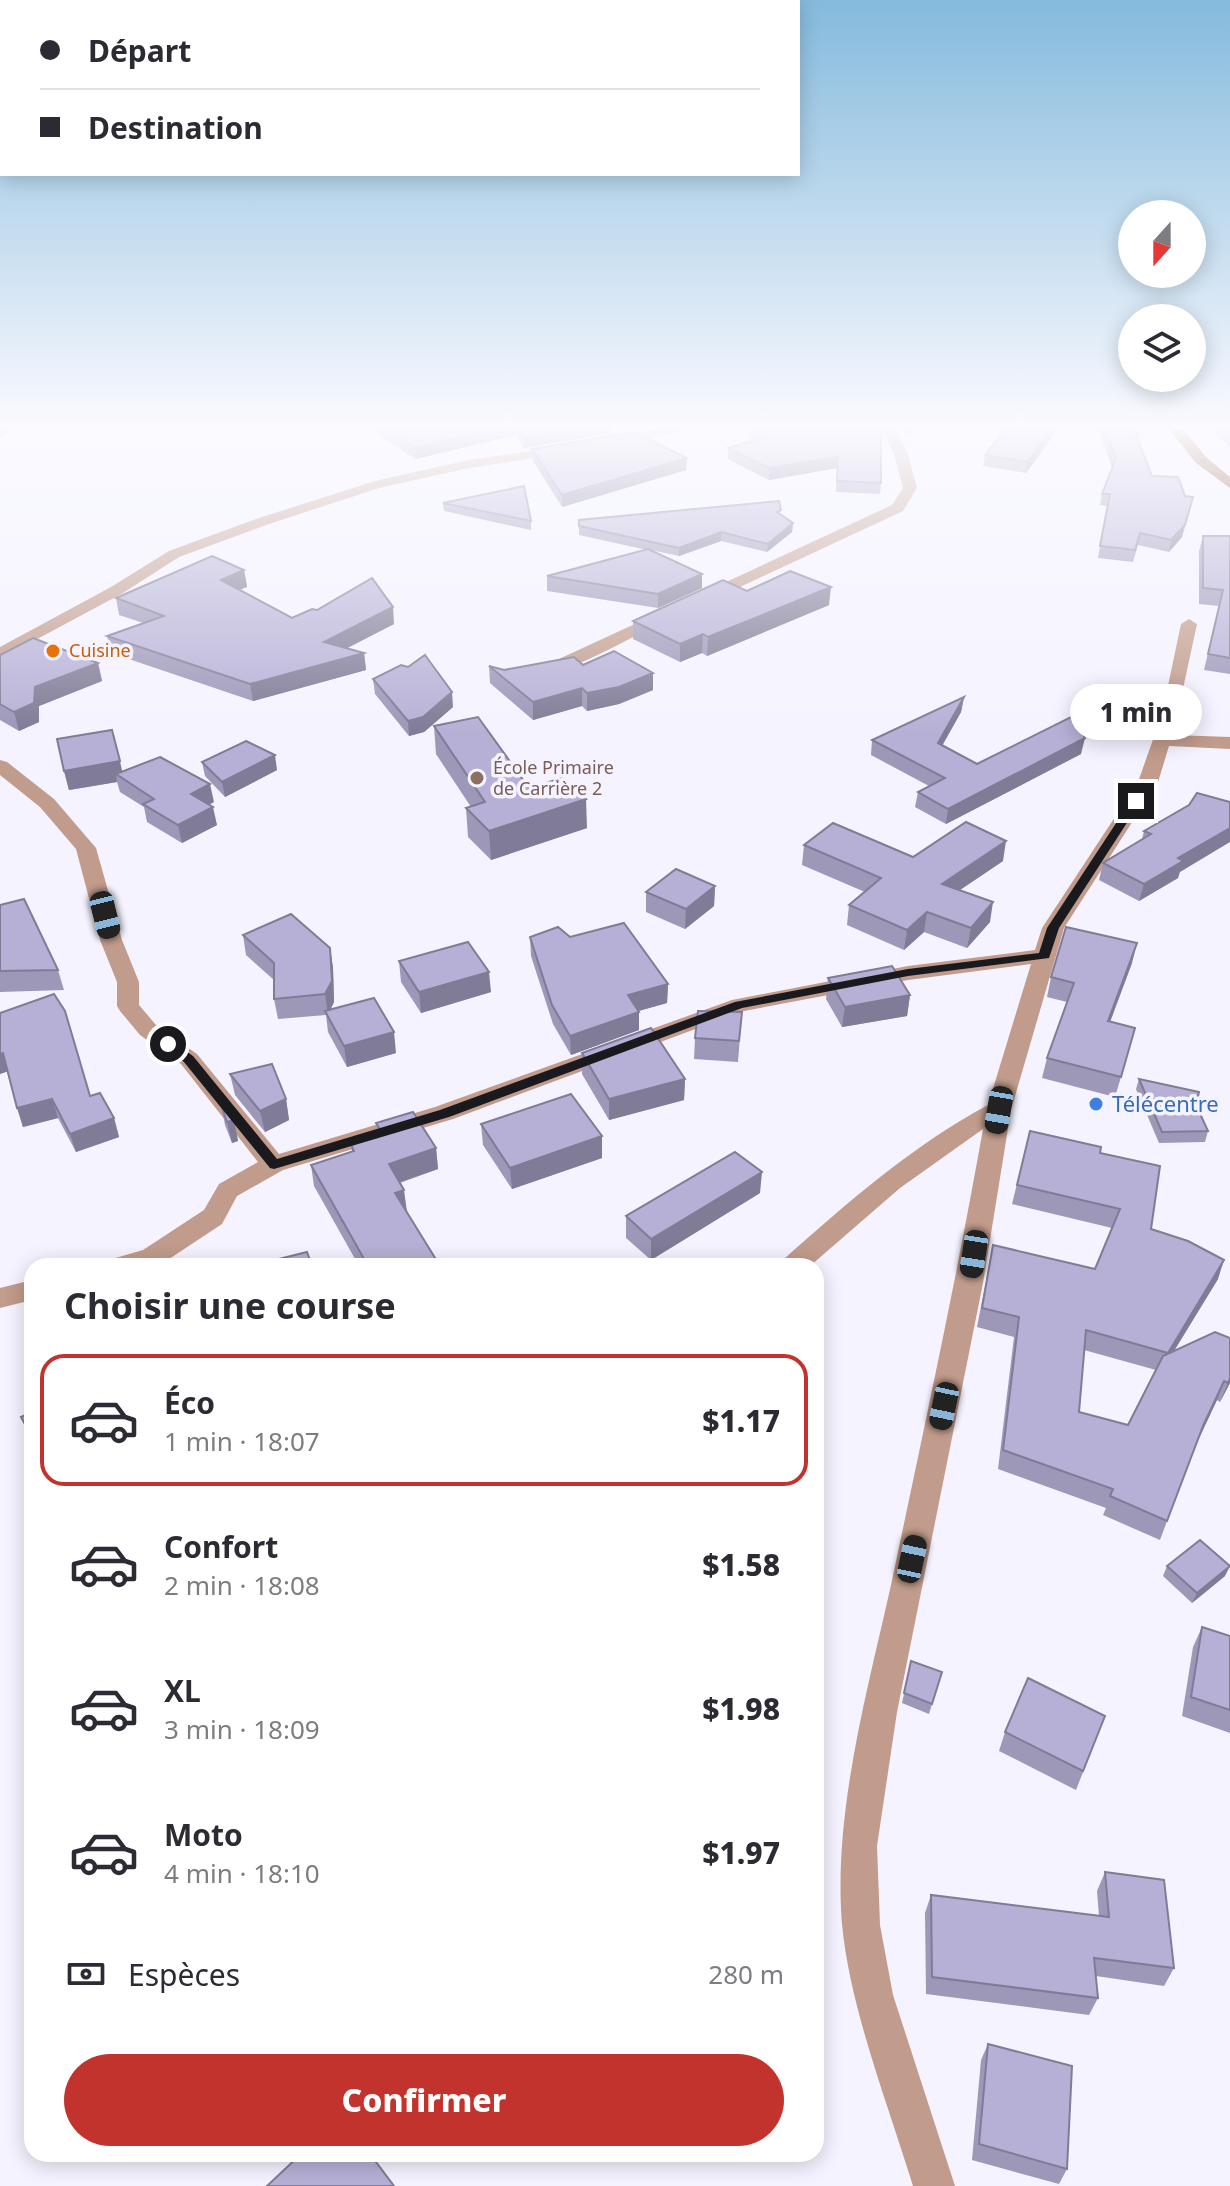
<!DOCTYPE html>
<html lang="fr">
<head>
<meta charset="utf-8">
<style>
	body { margin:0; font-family:"Noto Sans",sans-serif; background:#f7f7f7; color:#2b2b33; height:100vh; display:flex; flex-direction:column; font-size:30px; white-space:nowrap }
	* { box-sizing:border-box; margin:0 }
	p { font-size:26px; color:#7c7c81 }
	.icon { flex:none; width:44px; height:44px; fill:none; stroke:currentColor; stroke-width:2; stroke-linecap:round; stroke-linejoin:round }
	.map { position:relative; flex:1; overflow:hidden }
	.sheet { position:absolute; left:24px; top:1258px; width:800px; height:904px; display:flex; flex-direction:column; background:#fff; border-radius:24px; box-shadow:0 4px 20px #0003 }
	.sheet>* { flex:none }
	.banner { position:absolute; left:0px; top:0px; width:800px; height:176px; box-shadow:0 4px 20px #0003; display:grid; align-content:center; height:176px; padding:0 40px; background:#fff }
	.needle { width:52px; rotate:201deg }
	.controls { position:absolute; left:1118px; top:200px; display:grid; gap:16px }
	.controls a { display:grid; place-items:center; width:88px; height:88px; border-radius:50%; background:#fff; box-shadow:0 4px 20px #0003; font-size:40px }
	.end { position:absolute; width:36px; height:36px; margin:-18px; border:10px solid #1a191d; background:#fff; box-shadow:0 0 0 4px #fff }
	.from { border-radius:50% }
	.bubble { position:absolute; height:56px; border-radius:28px; background:#fff; box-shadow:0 4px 20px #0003; font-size:26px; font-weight:800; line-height:56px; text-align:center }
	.car { position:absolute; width:24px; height:48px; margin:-24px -12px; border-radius:10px; box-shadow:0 0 6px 2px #0007; background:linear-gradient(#222 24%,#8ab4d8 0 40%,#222 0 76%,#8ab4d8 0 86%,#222 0) }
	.banner b { display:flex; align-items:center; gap:28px; height:76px; font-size:30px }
	.banner b+b { border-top:2px solid #e1e1e2 }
	.banner i { width:20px; height:20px; background:#2b2b33 }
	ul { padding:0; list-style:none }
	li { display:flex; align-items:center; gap:24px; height:132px; margin:0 16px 12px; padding:0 24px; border:4px solid transparent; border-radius:24px }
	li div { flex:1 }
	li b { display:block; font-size:30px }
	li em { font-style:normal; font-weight:800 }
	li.on { border-color:#c1332c }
	li>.icon { width:72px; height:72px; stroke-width:1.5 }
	h2 { padding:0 40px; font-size:36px; line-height:96px }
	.pay { display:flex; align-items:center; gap:20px; height:88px; padding:0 40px; font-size:30px }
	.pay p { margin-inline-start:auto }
	.button { display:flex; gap:16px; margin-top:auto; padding:16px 40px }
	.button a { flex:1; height:92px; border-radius:48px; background:#c1332c; color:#fff; font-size:32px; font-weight:800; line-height:92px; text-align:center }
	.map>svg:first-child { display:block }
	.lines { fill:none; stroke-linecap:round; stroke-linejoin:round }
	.street { fill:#c19b8b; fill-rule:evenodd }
	.highway { fill:#7c330b; fill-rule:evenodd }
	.wall { fill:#9d97b8; fill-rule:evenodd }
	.shaded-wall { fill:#807b96 }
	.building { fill:#b7b0d6; stroke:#807b96; stroke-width:2 }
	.route { fill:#1a191d }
	.food-dot { fill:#e8710a; stroke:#f5f3ff; stroke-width:3 }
	.education-dot { fill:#8d6e63; stroke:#f5f3ff; stroke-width:3 }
	.shop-dot { fill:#3f7fe0; stroke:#f5f3ff; stroke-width:3 }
	.labels { text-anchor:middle; stroke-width:7; stroke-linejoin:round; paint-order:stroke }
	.far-food-label { font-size:18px; fill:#c56008; stroke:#f5f3ff; text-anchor:start }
	.far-education-label { font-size:18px; fill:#785e54; stroke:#f5f3ff; text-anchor:start }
	.shop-label { font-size:22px; fill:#366cbe; stroke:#f5f3ff; text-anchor:start }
</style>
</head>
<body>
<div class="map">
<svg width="1230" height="2186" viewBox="0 0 1230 2186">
	<rect width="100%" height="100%" fill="#f5f3ff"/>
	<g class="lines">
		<g class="street">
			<polygon points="664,428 696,428 610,446 603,442 610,438"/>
			<polygon points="882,428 895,428 908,454 917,488 903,511 710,601 698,601 698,595 892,505 903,488 894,454"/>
			<polygon points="562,446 569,450 567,453 469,468 379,488 269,524 179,557 123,593 0,659 0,647 111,587 169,551 259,518 375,481 469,460"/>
			<path d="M663 611 669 613 671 616 669 619C628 638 586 665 544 675L535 670Z"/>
			<path d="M1189 619 1197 624 1173 735 1230 737V749L1169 746 1158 782 1064 928 1011 1110 983 1283 897 1712 877 1846 880 1925 893 1995 955 2186H913C888 2104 850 2009 842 1924 833 1813 867 1693 891 1585 923 1433 956 1282 983 1129L900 1188 810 1266H780L784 1259C848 1202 912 1146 988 1105L1031 964 908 980 744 1011 453 1119 283 1170 237 1196 222 1224 160 1265 108 1266 112 1259 143 1250 204 1210 219 1184 258 1162 181 1064 140 1035 120 1011 117 1006V982L100 940 76 849 40 807 0 775V760L7 762 54 799 96 848 122 940 139 982V1005L156 1025 197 1054 279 1154 435 1107 732 1000 908 966 1035 950 1042 928 1138 782 1162 714 1181 624Z"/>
			<polygon points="32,1280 32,1300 0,1308 0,1288"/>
		</g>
		<polygon class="highway" points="1168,428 1182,428 1206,457 1230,477 1230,488 1196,463"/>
	</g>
	<g class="wall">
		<polygon points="369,428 611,428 611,433 524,448 516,435 415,459"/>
		<polygon points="746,428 881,428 881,483 880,494 836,492 837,468 769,480 728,459 728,448 754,440"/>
		<polygon points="898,428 919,428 910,434 900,431"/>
		<polygon points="1007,428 1065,428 1057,430 1026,473 983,466 985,455"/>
		<polygon points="1098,428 1141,428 1139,437 1136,437 1152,476 1185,496 1193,497 1182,537 1169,552 1138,545 1133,562 1098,558 1107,506 1100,505 1102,494 1112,467"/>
		<polygon points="1212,428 1230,428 1230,448"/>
		<polygon points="532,449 686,470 562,507 533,461"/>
		<polygon points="443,503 531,521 531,530 444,511"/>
		<polygon points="781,515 793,523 792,532 767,552 721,541 679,556 651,550 702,574 702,588 658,608 547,591 547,576 647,550 579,535 579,520"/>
		<polygon points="1203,536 1230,536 1230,674 1204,670 1219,606 1199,604 1199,551"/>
		<polygon points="244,570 247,587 239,590 292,618 317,610 394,624 347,648 364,653 366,670 253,701 111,653 107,636 143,623 119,615 116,598"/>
		<polygon points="747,591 829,605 707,656 702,653 680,662 633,639 633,621"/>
		<polygon points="0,655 98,663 102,681 39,706 39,722 19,731 0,720"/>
		<polygon points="583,665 653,673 653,690 619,704 587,711 582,706 533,720 490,683 489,666 504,670"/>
		<polygon points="373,679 453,707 424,732 409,736 375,694"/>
		<polygon points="964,697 961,712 942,746 977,764 1081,754 946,824 915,807 918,792 929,786 871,755 872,740"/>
		<polygon points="434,726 529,788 587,828 491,860 468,837 466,808 471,807 436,754"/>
		<polygon points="202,762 277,770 225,797 205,776"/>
		<polygon points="64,771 122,772 214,802 209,805 217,825 182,843 147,822 144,807 120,792 117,782 69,790"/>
		<polygon points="1189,805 1178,878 1139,901 1099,880 1103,863 1142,839 1144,831"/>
		<polygon points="804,845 913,857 1003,861 960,890 990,922 967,948 924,932 904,950 847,925 849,905 865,892 802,865"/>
		<polygon points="715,886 714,906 685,929 646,912 646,892"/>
		<polygon points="0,905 58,970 64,990 0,992"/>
		<polygon points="243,935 330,948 333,968 334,1002 330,1010 396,1053 347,1067 328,1032 326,1015 278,1019 274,999 274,980 246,955"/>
		<polygon points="530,937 570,937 668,984 667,1003 638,1011 639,1030 571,1055 553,1024 531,956"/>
		<polygon points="399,961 491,992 421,1013 401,982"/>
		<polygon points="1132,963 1110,1021 1130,1047 1115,1097 1042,1078 1047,1058 1067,1002 1047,997 1051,977"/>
		<polygon points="828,978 910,995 907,1016 842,1027 826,999"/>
		<polygon points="54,994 90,1096 114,1118 119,1137 76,1152 58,1118 23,1127 7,1071 0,1074"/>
		<polygon points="742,1012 738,1062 694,1059 695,1038"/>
		<polygon points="582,1053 685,1079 684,1100 609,1120 582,1074"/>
		<polygon points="230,1074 286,1099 289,1120 265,1132 235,1095"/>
		<polygon points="1139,1079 1196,1105 1208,1131 1205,1142 1159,1143 1136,1089"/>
		<polygon points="221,1104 234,1120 238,1141 232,1143 225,1125"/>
		<polygon points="376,1123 436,1148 438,1169 400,1183 407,1212 440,1266 359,1266 314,1186 311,1165 352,1151 351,1145 378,1136"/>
		<polygon points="481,1124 602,1136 602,1158 512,1189 483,1145"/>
		<path d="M1030 1131 1100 1153 1151 1229 1218 1279 1174 1351 1230 1338V1383L1220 1402 1217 1400 1196 1443 1160 1540 1103 1515 1106 1508 998 1469 1014 1337 977 1327 993 1245 1095 1269 1112 1228 1012 1204ZM1084 1350 1156 1370 1128 1425 1079 1412Z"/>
		<polygon points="760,1193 651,1260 626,1238 626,1216"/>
		<polygon points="32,1412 32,1443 21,1417"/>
		<polygon points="1167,1566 1225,1576 1192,1603 1163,1576"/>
		<polygon points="1202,1627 1230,1636 1230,1733 1182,1716 1193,1647"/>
		<polygon points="911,1661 939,1682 929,1714 902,1703"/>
		<polygon points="1105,1716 1076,1790 999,1751 1005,1732"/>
		<polygon points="1105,1872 1174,1968 1164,1986 1096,1976 1098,1998 1089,2015 926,1994 925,1913 931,1895 1099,1916 1097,1891"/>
		<polygon points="988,2044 1067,2169 1059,2184 972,2160 981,2060"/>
	</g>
	<g class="shaded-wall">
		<polygon points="0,428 13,428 0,438"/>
		<polygon points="495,428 516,428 516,435 415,459 414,448"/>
		<polygon points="574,428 611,428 611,433 524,448 524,437"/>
		<polygon points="910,428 919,428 910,434"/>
		<polygon points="1053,428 1065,428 1057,430 1026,473 1027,462"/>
		<polygon points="838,457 837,468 769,480 769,468"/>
		<polygon points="687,458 686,470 562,507 562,495"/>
		<polygon points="1193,497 1182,537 1169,552 1171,540"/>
		<polygon points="793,523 792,532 767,552 768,544"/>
		<polygon points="721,532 721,541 679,556 679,548"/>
		<polygon points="244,570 247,587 223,596 221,580"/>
		<polygon points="702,574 702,588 658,608 658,594"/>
		<polygon points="831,587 829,605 707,656 708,637"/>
		<polygon points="393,607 394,624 326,659 324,642"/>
		<polygon points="703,634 702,653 680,662 680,644"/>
		<polygon points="364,653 366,670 253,701 250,684"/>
		<polygon points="98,663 102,681 39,706 39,722 19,731 14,712 35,687"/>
		<polygon points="653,673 653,690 619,704 587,711 587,693"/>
		<polygon points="582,688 582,706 533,720 533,702"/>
		<polygon points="452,692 453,707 424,732 409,736 408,721"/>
		<polygon points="964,697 961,712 935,758 938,743"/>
		<polygon points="1085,738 1081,754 946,824 948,809"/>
		<polygon points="275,755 277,770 225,797 222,782"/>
		<polygon points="120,761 124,780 116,774 117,782 69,790 64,771"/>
		<polygon points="210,784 214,802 194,812 191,794"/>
		<polygon points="586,799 587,828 491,860 489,831"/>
		<polygon points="213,807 217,825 182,843 178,825"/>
		<polygon points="1230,828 1230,842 1180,872 1178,878 1139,901 1144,884 1178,858"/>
		<polygon points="1006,841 1003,861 939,904 942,884"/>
		<polygon points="715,886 714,906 685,929 686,909"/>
		<polygon points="993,902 990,922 967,948 971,928"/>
		<polygon points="927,912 924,932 904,950 907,930"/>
		<polygon points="1137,943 1132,963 1103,1041 1108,1021"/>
		<polygon points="330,948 333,968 334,1002 328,1015 325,994"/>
		<polygon points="489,972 491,992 421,1013 419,992"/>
		<polygon points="668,984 667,1003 628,1014 628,995"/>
		<polygon points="910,995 907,1016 842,1027 845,1007"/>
		<polygon points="639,1012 639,1030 571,1055 570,1036"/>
		<polygon points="394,1032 396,1053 347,1067 344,1046"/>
		<polygon points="3,1053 9,1071 0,1074 0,1054"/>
		<polygon points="685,1079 684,1100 609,1120 609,1099"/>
		<polygon points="52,1099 58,1118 23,1127 17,1108"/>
		<polygon points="286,1099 289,1120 265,1132 260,1111"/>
		<polygon points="114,1118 119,1137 76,1152 70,1134"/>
		<polygon points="234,1120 238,1141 232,1143 227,1122"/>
		<polygon points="602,1136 602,1158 512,1189 510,1168"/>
		<polygon points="436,1148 438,1169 391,1185 389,1164"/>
		<polygon points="762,1172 760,1193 651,1260 651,1239"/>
		<polygon points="404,1190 407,1212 395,1193"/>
		<polygon points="1224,1260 1218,1279 1161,1372 1168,1353"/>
		<polygon points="1230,1378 1230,1383 1220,1402 1228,1383"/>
		<polygon points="1224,1381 1217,1400 1196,1445 1203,1426"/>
		<polygon points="32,1566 32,1577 31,1577 27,1567"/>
		<polygon points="1230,1566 1225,1576 1192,1603 1197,1593"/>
	</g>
	<g class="building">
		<polygon points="384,428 495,428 414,448"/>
		<polygon points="519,428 574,428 524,437"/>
		<polygon points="754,428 881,428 881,483 837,481 838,457 769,468 728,448 761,438"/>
		<polygon points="1007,428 1053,428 1027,462 985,455"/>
		<polygon points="1104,428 1133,428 1152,476 1178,477 1185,496 1193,497 1185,525 1171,540 1140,533 1135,550 1100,546 1110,494 1102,494 1116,458"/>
		<polygon points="634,432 687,458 562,495 532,449"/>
		<polygon points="524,486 531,521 443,503"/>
		<polygon points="779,501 781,510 777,512 793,523 768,544 721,532 679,548 579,526 579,520"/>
		<polygon points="1203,536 1230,536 1230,658 1208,654 1223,590 1203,588"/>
		<polygon points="648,549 702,574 658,594 547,576"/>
		<polygon points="212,556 244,570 221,580 292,618 312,609 317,610 372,578 393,607 324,642 364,653 250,684 107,636 164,616 116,598"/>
		<polygon points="790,571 831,587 708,637 703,634 680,644 633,621 723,580 747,591"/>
		<polygon points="33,638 98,663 35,687 34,703 14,712 0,704 0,655"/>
		<polygon points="614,651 653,673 619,687 587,693 582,688 533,702 489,666 504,670 574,657 583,665"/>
		<polygon points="425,655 452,692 423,717 408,721 373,679 401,665 408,667"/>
		<polygon points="964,697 938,743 977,764 1073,716 1085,738 948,809 918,792 945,778 872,740"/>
		<polygon points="478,717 529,788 562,778 586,799 489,831 466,808 485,802 434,726"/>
		<polygon points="112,730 120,761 64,771 57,739"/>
		<polygon points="246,741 275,755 222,782 202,762"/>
		<polygon points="160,757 210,784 191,794 213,807 178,825 143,804 154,799 116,774"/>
		<polygon points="1197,793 1230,802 1230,828 1178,858 1183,861 1144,884 1103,863 1151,834 1144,831 1189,805"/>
		<polygon points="966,822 1006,841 942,884 993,902 971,928 927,912 907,930 849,905 881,878 804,845 833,823 913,857"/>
		<polygon points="676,869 715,886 686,909 646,892"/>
		<polygon points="24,899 58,970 0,971 0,905"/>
		<polygon points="291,914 330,948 332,981 325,994 274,999 274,963 243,935"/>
		<polygon points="624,923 668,984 628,995 639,1012 570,1036 552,1005 530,937 558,927 570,937"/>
		<polygon points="1066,927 1137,943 1108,1021 1135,1028 1121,1077 1047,1058 1074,983 1051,977"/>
		<polygon points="468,942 489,972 419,992 399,961"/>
		<polygon points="892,966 910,995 845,1007 828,978"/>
		<polygon points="54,994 65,1011 90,1096 100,1093 114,1118 70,1134 52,1099 17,1108 3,1053 0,1054 0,1013"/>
		<polygon points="374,998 394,1032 344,1046 325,1011"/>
		<polygon points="698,1011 742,1012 739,1041 695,1038"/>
		<polygon points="651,1028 685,1079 609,1099 582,1053"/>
		<polygon points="272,1064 286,1099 260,1111 230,1074"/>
		<polygon points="1139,1079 1199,1092 1196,1105 1208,1131 1162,1132"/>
		<polygon points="571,1094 602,1136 510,1168 481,1124"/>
		<polygon points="221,1104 234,1120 227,1122"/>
		<polygon points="413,1112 436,1148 389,1164 404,1190 395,1193 440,1266 368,1266 311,1165 354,1151 351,1145 383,1134 376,1123"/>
		<polygon points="1030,1131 1101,1147 1100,1153 1160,1166 1151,1229 1188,1241 1224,1260 1168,1353 1086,1330 1079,1412 1128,1425 1163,1356 1215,1332 1230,1338 1230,1378 1228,1383 1224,1381 1203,1426 1167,1521 1110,1496 1113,1489 1003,1450 1019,1317 982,1308 993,1245 1095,1269 1120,1209 1017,1185"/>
		<polygon points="735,1152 762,1172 651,1239 626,1216"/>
		<polygon points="307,1252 312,1266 255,1265"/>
		<polygon points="32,1412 32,1437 21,1417"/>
		<polygon points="29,1481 32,1481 32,1566 27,1567"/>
		<polygon points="1200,1540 1230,1566 1197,1593 1167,1566"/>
		<polygon points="1202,1627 1230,1636 1230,1710 1191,1697"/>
		<polygon points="911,1661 942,1672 932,1704 904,1693"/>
		<polygon points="1028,1678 1105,1716 1083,1771 1005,1732"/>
		<polygon points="1105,1872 1164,1880 1174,1968 1094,1958 1098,1998 932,1977 931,1895 1109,1917"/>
		<polygon points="988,2044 1072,2066 1067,2169 979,2144"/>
		<polygon points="301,2154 370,2154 394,2186 267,2186"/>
	</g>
	<linearGradient id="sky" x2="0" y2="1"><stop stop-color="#85badd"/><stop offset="0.58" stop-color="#fafaff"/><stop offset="1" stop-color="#fafaff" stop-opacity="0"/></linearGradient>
	<rect width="1230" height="734" fill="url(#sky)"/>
	<polygon class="route" points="1132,799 1141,801 1059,928 1049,958 908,976 742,1008 449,1117 274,1169 270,1168 184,1062 162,1044 173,1042 193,1056 277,1159 440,1110 735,1002 908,969 1039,953 1047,928"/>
	<circle class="food-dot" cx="53" cy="651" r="8"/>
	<circle class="education-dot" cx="477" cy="778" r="8"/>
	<circle class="shop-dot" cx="1096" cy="1104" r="8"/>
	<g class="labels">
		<g class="far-food-label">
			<text x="69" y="657">Cuisine</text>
		</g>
		<g class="far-education-label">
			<text x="493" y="774">École Primaire<tspan x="493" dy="21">de Carrière 2</tspan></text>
		</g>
		<g class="shop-label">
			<text x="1112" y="1112">Télécentre</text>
		</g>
	</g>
</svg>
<div class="controls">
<a><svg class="needle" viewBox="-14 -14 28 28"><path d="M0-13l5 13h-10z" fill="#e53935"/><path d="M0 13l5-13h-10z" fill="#7c7c81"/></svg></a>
<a><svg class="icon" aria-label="layers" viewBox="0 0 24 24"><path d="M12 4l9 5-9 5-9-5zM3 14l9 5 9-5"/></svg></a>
</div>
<i class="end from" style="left:168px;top:1044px"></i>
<i class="end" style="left:1136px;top:801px"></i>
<div class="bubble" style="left:1070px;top:684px;width:132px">1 min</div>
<i class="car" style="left:105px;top:915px;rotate:166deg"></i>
<i class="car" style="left:999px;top:1110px;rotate:190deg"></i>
<i class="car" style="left:974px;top:1254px;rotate:189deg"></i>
<i class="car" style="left:944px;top:1406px;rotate:192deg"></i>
<i class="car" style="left:912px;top:1559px;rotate:12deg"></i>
<div class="banner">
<b><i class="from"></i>Départ</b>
<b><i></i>Destination</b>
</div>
<section class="sheet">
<h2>Choisir une course</h2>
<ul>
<li class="on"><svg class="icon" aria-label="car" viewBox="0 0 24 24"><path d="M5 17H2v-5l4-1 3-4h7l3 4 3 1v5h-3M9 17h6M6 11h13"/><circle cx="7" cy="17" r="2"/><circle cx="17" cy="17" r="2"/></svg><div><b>Éco</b><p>1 min · 18:07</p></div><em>$1.17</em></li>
<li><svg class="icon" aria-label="car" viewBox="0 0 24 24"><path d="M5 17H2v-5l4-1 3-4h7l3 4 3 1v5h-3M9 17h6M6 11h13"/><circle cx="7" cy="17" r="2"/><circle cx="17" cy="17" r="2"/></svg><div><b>Confort</b><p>2 min · 18:08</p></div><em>$1.58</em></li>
<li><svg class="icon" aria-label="car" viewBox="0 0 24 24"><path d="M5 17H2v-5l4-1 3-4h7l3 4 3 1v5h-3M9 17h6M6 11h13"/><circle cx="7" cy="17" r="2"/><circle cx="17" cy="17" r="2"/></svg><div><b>XL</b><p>3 min · 18:09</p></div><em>$1.98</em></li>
<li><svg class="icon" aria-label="car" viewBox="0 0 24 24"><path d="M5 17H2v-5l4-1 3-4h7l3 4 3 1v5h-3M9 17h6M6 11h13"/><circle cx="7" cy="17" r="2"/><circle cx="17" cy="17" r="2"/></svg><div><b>Moto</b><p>4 min · 18:10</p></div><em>$1.97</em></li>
</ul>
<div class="pay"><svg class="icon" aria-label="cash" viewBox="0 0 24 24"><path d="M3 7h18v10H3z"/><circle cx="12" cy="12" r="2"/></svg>Espèces<p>280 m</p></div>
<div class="button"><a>Confirmer</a></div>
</section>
</div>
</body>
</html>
